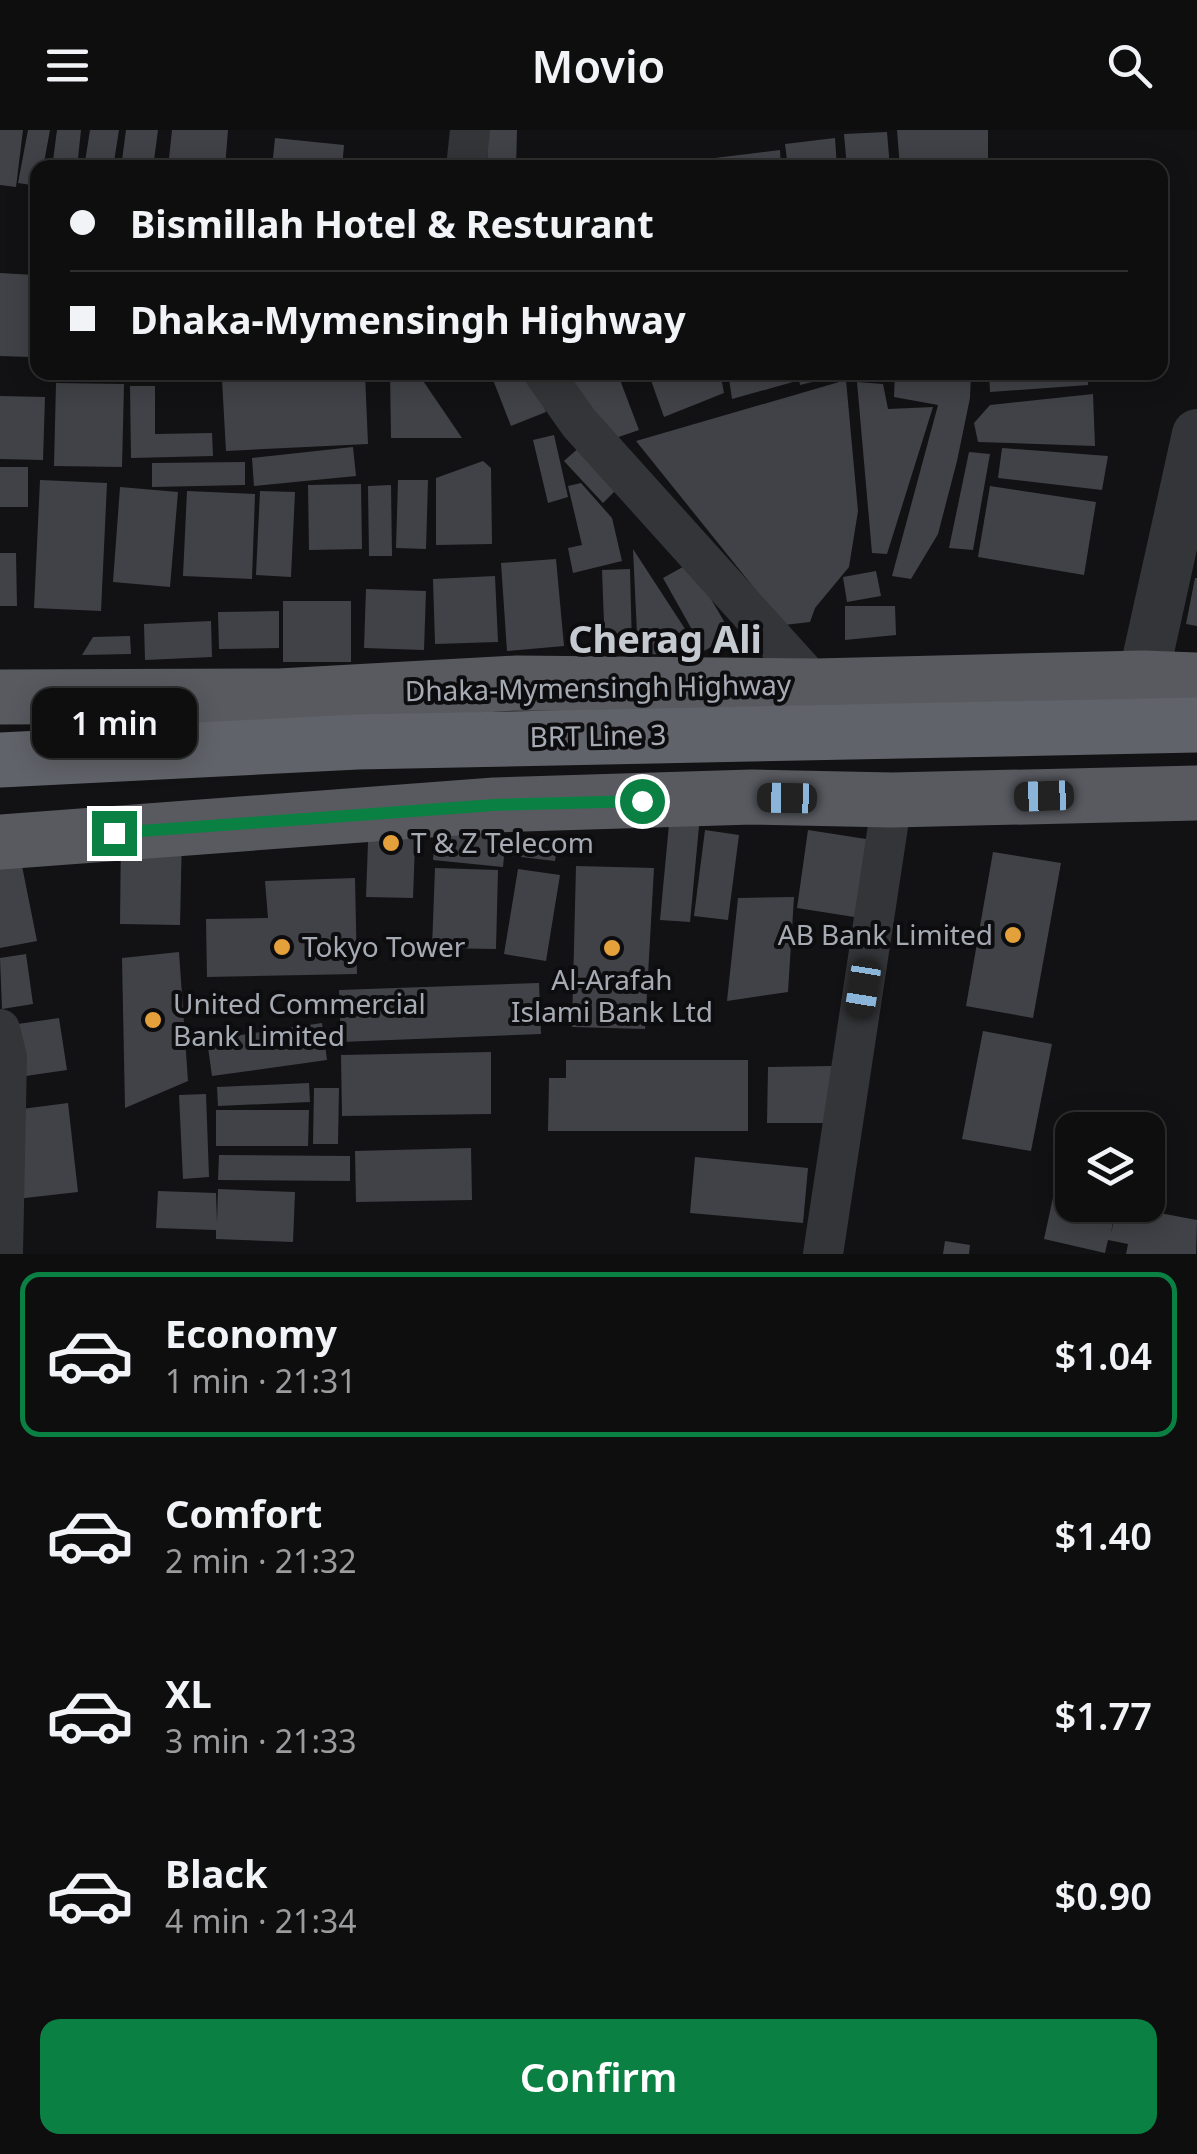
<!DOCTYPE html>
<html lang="en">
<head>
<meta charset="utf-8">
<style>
	body { margin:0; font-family:"Noto Sans",sans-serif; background:#1c1c1d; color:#f1f3f6; height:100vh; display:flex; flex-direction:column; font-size:38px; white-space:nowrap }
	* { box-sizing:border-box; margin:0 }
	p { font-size:32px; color:#9b9c9e }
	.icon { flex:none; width:55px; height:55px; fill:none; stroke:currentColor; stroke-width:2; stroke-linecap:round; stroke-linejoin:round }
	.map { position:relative; height:1124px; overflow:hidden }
	.details { display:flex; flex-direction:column; background:#0e0e0f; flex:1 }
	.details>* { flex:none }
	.banner { position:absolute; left:30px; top:30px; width:1138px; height:220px; border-radius:20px; box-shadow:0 5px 25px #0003,0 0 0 2px #2e2e2f; display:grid; align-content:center; height:220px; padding:0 40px; background:#0e0e0f }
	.buttons { position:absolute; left:1055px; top:982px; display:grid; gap:20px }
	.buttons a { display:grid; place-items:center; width:110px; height:110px; border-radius:20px; background:#0e0e0f; box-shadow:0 5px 25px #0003,0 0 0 2px #2e2e2f; font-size:50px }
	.end { position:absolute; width:45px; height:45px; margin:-22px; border:12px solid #0b8043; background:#fff; box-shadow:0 0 0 5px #fff }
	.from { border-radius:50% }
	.bubble { position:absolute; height:70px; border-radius:20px; background:#0e0e0f; box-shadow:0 5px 25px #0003,0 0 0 2px #2e2e2f; font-size:32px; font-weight:600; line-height:70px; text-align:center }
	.car { position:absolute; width:30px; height:60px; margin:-30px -15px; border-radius:12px; box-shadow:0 0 8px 2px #0007; background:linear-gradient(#222 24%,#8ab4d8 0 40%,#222 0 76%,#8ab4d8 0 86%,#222 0) }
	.banner b { display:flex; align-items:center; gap:35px; height:95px; font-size:38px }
	.banner b+b { border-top:2px solid #2e2e2f }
	.banner i { width:25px; height:25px; background:#f1f3f6 }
	ul { padding:18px 0 0; list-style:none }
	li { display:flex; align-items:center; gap:30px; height:165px; margin:0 20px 15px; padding:0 20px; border:5px solid transparent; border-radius:20px }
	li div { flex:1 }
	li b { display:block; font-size:38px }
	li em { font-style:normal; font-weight:600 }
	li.current { border-color:#0b8043 }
	li>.icon { width:90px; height:90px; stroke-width:1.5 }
	.primary-button { display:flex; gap:20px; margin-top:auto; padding:20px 40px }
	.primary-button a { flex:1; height:115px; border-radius:20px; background:#0b8043; color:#fff; font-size:40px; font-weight:600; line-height:115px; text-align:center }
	header { display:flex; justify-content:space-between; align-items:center; height:130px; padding:0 40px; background:#0e0e0f; font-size:45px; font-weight:600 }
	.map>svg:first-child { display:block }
	.building { fill:#414247 }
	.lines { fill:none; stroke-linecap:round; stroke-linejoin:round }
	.minor { stroke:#343538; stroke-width:40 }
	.tertiary { stroke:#343538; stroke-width:50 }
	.trunk { stroke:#585a60; stroke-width:55 }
	.motorway { stroke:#606369; stroke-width:55 }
	.route { stroke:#0b8043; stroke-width:12 }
	.poi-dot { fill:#e3a03b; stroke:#0d0d0f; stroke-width:4 }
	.labels { text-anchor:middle; stroke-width:8; stroke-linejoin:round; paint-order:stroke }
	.street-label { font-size:28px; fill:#a5aab3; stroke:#0d0d0f }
	.poi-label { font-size:28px; fill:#a5aab3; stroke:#0d0d0f; text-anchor:start }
	.district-label { font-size:38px; font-weight:bold; fill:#c5c9d0; stroke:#0d0d0f }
</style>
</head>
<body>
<header><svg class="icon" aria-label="menu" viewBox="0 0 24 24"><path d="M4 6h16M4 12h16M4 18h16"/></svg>Movio<svg class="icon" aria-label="search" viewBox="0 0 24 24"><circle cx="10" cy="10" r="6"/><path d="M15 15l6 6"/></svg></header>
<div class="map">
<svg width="1197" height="1124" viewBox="0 0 1197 1124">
	<rect width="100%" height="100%" fill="#121214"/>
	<g class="building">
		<polygon points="0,0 23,0 16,57 0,55"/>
		<polygon points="28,0 50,0 43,38 38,38 38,56 18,53"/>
		<polygon points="57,0 81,0 77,38 52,38"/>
		<polygon points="90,0 119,0 113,38 84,38"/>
		<polygon points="126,0 158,0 153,38 121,38"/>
		<polygon points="172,0 228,0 225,38 168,38"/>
		<polygon points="488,0 517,0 516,38 487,38"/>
		<polygon points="897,0 988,0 988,38 900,38"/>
		<polygon points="887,2 890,38 847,38 844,4"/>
		<polygon points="275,8 344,15 342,38 272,38"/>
		<polygon points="835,8 837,38 788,38 785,14"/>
		<polygon points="780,20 781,38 691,38 690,31"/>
		<polygon points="0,143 34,145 30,227 0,226"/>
		<polygon points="390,242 417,242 462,308 391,308"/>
		<polygon points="490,242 531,242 546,282 511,296"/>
		<polygon points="560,242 617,242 639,300 601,313"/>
		<polygon points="648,242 720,242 724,263 664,287"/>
		<polygon points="728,242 791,242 793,252 732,269"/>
		<polygon points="798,242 844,242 844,244 800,255"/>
		<polygon points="895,242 971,242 970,268 957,331 938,404 911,449 892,446 938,275 894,267"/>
		<polygon points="989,242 1088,242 1088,255 990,262"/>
		<polygon points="365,244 368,314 226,321 222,250"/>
		<polygon points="846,250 858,381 849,437 815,478 810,492 784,495 636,311"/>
		<polygon points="857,252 883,254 888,279 933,277 887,424 872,423"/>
		<polygon points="56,253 124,254 122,337 54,336"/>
		<polygon points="130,256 155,256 155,304 212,303 213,326 131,328"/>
		<polygon points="1093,264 1095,316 978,312 974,293 990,275"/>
		<polygon points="0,266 45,267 43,330 0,329"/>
		<polygon points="554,305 568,367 548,373 533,310"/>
		<polygon points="582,315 620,356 603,373 564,331"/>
		<polygon points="353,317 356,346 254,356 252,328"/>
		<polygon points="1002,318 1108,326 1102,360 998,348"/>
		<polygon points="969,322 990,324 973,420 949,418"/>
		<polygon points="483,331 491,338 492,414 436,415 436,348"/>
		<polygon points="245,332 245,355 152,357 152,333"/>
		<rect x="0" y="337" width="28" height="40"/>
		<polygon points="40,350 107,353 101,481 34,478"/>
		<polygon points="398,350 428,350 426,419 396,418"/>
		<polygon points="581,353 612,388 622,431 573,443 568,418 582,415 568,356"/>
		<polygon points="361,354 362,419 309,420 308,355"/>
		<polygon points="391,355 392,426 369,426 368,356"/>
		<polygon points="990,356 1096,372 1084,445 978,427"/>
		<polygon points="120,357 178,362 170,457 113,452"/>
		<polygon points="187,361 255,364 252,449 183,446"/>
		<polygon points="260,361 295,362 291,447 256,445"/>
		<polygon points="633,419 700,522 638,525"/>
		<polygon points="0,423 16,423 17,476 0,476"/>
		<polygon points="556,429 564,516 507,521 501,433"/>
		<polygon points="690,433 732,505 704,521 663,448"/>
		<polygon points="630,439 632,518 605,519 602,440"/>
		<polygon points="876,441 881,466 847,472 843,447"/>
		<polygon points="495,446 498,512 435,514 433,449"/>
		<polygon points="1195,448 1197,448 1197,496 1186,494"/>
		<polygon points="366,459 426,461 424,520 364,518"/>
		<rect x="283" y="471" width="68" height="61"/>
		<polygon points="845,476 895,476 896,505 845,510"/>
		<polygon points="279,481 279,518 219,519 218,482"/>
		<polygon points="211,491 212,527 145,530 144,494"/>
		<polygon points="130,506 131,524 82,525 93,507"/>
		<polygon points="370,658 417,659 413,768 366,767"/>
		<polygon points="669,694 699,696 690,792 660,790"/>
		<polygon points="14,696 37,811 0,818 0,699"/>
		<polygon points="436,698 506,705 503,737 433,730"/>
		<polygon points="705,700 739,705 728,790 694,786"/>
		<polygon points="808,700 879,711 867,789 797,778"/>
		<polygon points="121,702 182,703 180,795 120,794"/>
		<polygon points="514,712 557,718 555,731 512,726"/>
		<polygon points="993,722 1061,733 1033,888 966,876"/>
		<polygon points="576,736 654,738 645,899 572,897"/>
		<polygon points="435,738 498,740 496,819 432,818"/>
		<polygon points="518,739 560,745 546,831 504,824"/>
		<polygon points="355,748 357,844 207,847 206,789 268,788 265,751"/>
		<polygon points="794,767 788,862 727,871 738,768"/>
		<polygon points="179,822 188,951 125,978 122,828"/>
		<polygon points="26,824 33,874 2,879 0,828"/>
		<polygon points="539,853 541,904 341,912 339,860"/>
		<polygon points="59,888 67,940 12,948 4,896"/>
		<polygon points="322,893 327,930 212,946 207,910"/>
		<polygon points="983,901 1052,914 1031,1021 962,1009"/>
		<polygon points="491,922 491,984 342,986 341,925"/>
		<polygon points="566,930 748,930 748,1001 548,1001 549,948 566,948"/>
		<polygon points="832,936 833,993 767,993 768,937"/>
		<polygon points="309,953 310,972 218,976 217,957"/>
		<polygon points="314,958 339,958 338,1014 313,1014"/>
		<polygon points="206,964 209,1047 183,1049 179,965"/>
		<polygon points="68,973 78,1062 16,1069 6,981"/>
		<polygon points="216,980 309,980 308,1016 216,1016"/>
		<polygon points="471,1018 472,1070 356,1072 355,1021"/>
		<polygon points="219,1025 350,1026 350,1051 218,1050"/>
		<polygon points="695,1027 808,1038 803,1093 690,1083"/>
		<polygon points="218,1059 295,1062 293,1112 216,1109 216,1100 156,1098 158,1061 216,1063 217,1092"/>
		<polygon points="1054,1063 1072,1067 1072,1075 1115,1077 1111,1104 1117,1075 1197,1090 1196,1124 1126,1124 1128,1114 1108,1110 1105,1123 1044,1109"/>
		<polygon points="945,1111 970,1115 969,1124 943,1124"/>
	</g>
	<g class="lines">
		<g class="minor">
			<polyline points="466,38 470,0"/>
			<polyline points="543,242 579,293 816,556"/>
			<polyline points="0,899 7,927 3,1124"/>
			<polyline points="823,1124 892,670"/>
		</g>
		<polyline class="tertiary" points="1143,548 1197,304"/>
		<g class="trunk">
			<polyline points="0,567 280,566 517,553 816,556 1143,548 1197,550"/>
			<polyline points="0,712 495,675 752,667 892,670 1197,663"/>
		</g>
		<polyline class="motorway" points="0,630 357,612 1197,595"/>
	</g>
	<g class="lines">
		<polyline class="route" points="114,703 494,675 642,671"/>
	</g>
	<g class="poi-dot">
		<circle cx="391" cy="713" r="10"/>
		<circle cx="1013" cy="805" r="10"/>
		<circle cx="282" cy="817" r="10"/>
		<circle cx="612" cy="818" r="10"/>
		<circle cx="153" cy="890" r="10"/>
	</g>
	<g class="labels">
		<g class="street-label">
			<text transform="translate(598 558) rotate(-1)" y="10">Dhaka-Mymensingh Highway</text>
			<text transform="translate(598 606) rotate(-1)" y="10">BRT Line 3</text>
		</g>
		<g class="poi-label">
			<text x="411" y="723">T &amp; Z Telecom</text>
			<text x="993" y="815" text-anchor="end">AB Bank Limited</text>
			<text x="302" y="827">Tokyo Tower</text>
			<text x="612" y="860" text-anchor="middle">Al-Arafah<tspan x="612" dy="32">Islami Bank Ltd</tspan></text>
			<text x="173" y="884">United Commercial<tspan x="173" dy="32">Bank Limited</tspan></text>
		</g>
		<g class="district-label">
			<text x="665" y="523">Cherag Ali</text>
		</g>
	</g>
</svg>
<div class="buttons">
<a><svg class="icon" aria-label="layers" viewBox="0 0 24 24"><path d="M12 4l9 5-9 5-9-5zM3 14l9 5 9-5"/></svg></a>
</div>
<i class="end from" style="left:642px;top:671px"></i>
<i class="end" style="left:114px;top:703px"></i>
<div class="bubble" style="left:32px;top:558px;width:165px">1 min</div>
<i class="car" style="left:1044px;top:666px;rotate:268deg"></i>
<i class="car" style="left:787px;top:668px;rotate:271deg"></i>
<i class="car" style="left:863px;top:859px;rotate:189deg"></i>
<div class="banner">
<b><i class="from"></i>Bismillah Hotel &amp; Resturant</b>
<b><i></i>Dhaka-Mymensingh Highway</b>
</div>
</div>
<section class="details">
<ul>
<li class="current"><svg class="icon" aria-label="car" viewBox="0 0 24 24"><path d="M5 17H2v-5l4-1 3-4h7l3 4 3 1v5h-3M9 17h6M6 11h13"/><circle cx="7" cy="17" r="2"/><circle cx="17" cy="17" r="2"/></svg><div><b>Economy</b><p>1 min · 21:31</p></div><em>$1.04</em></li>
<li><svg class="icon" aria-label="car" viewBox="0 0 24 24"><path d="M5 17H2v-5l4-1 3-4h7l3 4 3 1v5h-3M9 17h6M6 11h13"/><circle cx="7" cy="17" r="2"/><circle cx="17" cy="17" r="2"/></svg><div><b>Comfort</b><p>2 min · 21:32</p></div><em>$1.40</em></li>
<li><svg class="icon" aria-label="car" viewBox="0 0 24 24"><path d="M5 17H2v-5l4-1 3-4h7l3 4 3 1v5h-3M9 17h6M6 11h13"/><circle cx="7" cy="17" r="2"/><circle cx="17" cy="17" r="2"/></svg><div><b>XL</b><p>3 min · 21:33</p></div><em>$1.77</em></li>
<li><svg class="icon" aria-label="car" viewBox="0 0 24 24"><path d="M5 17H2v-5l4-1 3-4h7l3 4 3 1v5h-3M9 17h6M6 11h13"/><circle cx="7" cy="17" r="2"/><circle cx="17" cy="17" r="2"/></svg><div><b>Black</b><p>4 min · 21:34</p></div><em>$0.90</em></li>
</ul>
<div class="primary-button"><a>Confirm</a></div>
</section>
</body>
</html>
